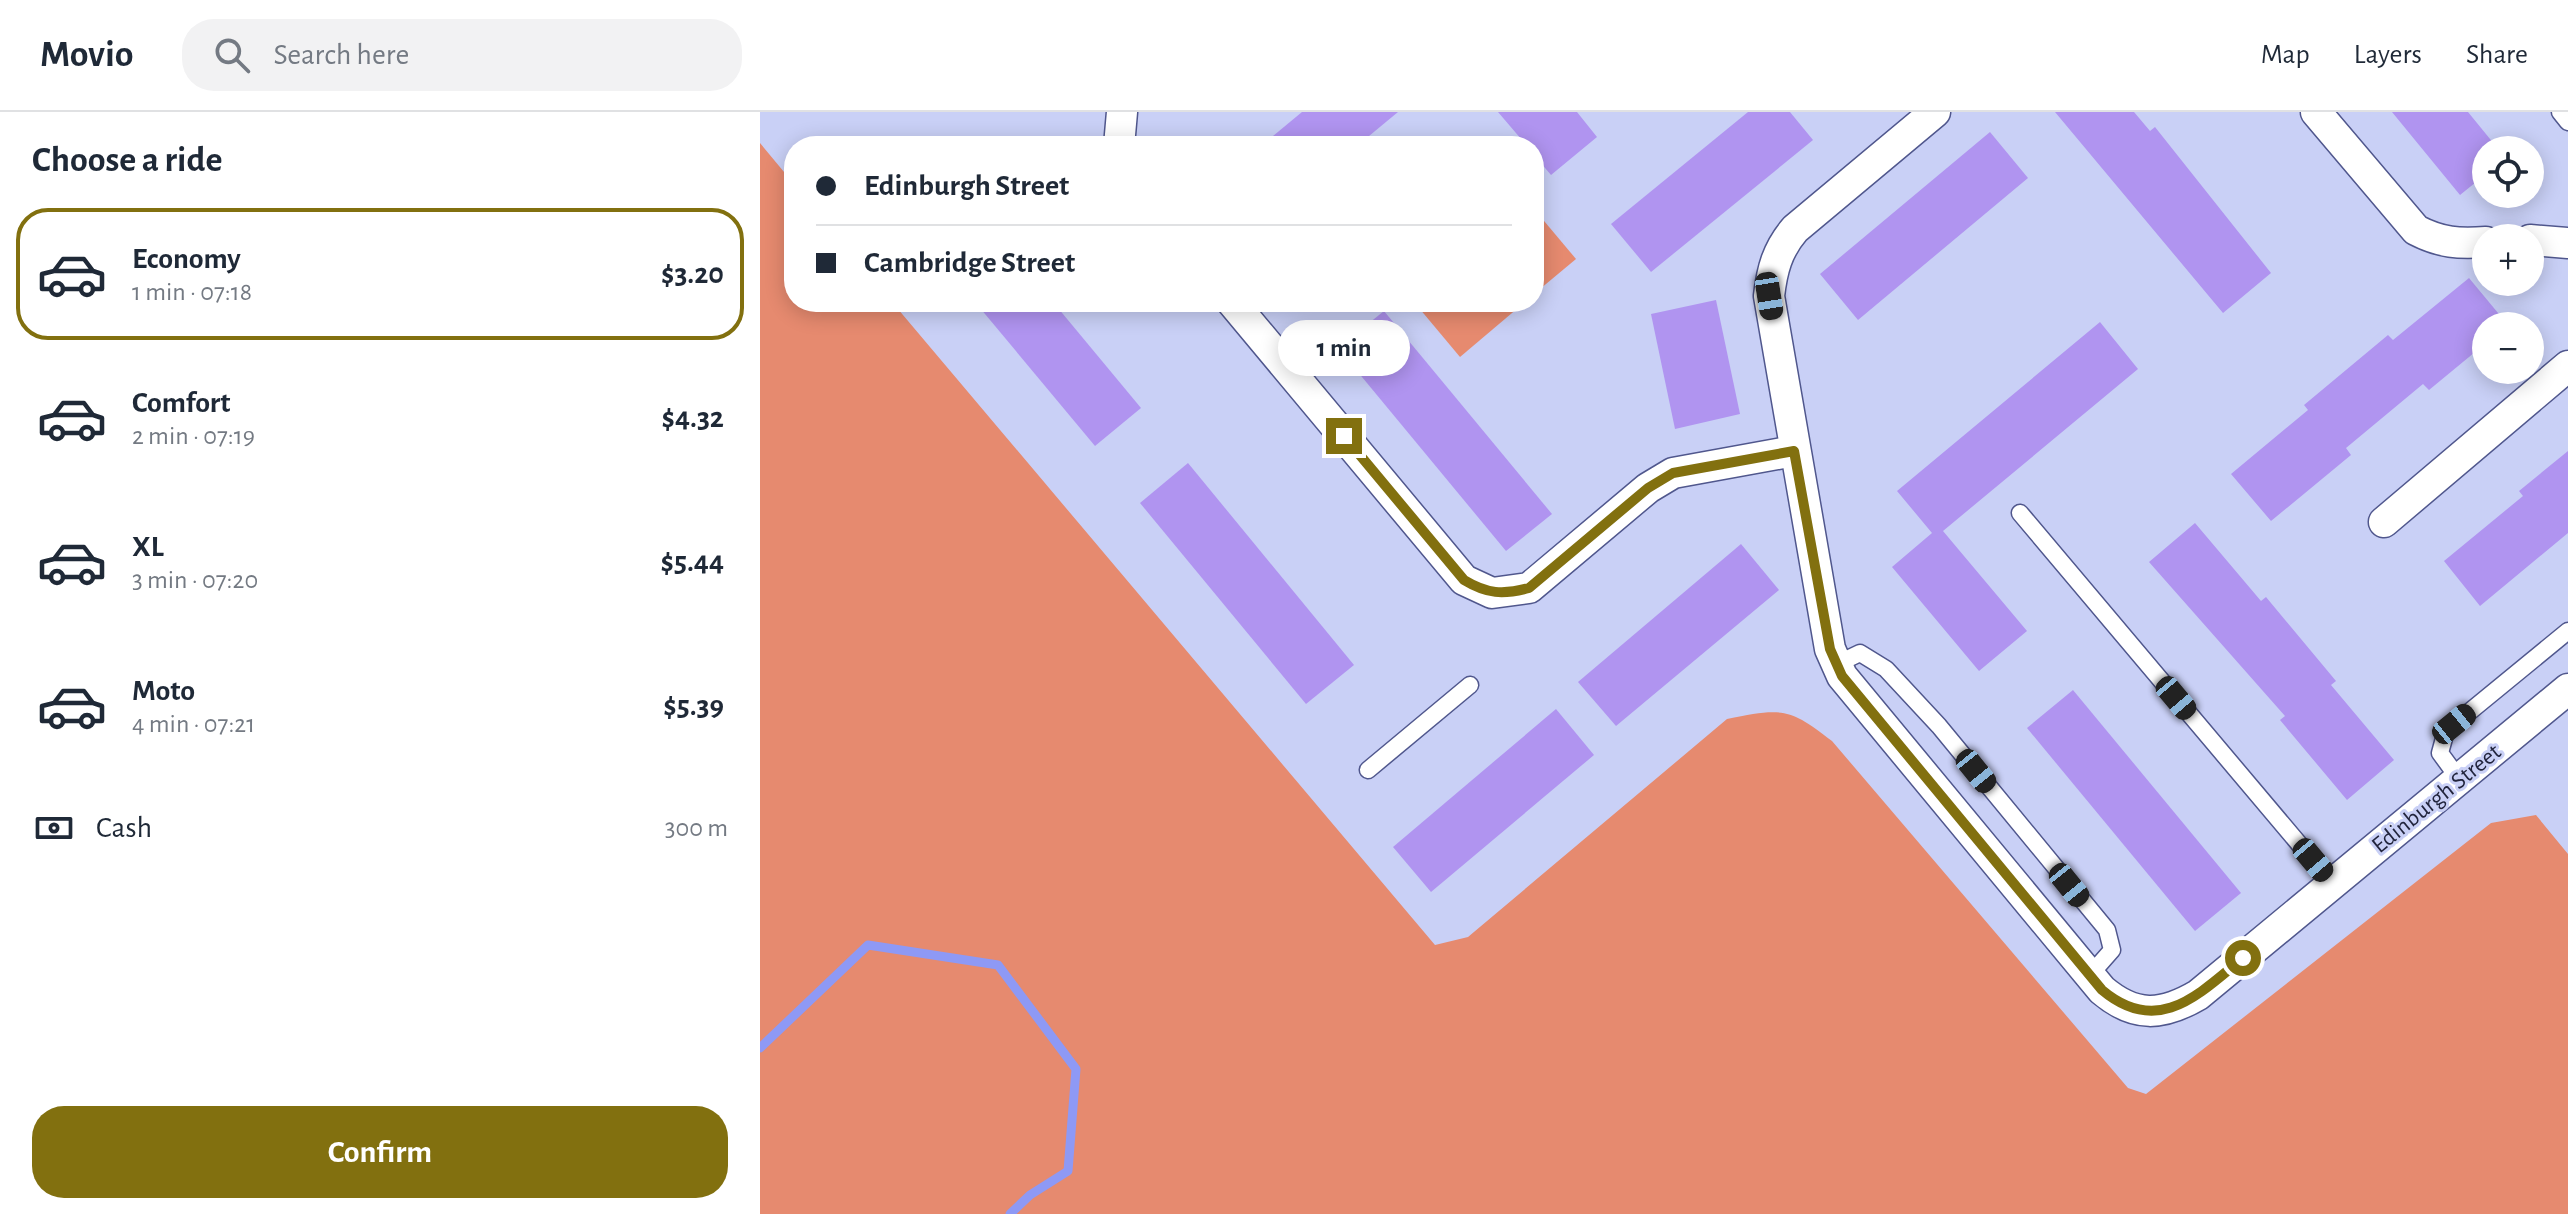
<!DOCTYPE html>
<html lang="en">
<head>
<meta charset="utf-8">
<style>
	body { margin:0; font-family:"Alegreya Sans",sans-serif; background:#f2f2f3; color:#1f2937; height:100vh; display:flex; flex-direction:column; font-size:30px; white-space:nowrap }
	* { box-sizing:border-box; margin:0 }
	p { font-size:26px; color:#747a83 }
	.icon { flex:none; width:44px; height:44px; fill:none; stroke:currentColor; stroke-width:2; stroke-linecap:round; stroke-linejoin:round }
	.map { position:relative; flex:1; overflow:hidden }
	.details { display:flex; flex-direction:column; background:#fff; width:760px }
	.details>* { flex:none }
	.top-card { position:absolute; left:24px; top:24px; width:760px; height:176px; border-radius:32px; box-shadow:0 4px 20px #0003; display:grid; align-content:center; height:176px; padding:0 32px; background:#fff }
	.buttons { position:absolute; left:1712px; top:24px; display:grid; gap:16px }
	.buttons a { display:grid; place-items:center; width:72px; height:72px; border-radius:50%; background:#fff; box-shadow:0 4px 20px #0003; font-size:40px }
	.end { position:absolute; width:36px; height:36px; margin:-18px; border:10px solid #82700f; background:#fff; box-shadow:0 0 0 4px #fff }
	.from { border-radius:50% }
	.bubble { position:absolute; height:56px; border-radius:28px; background:#fff; box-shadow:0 4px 20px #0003; font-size:26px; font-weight:600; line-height:56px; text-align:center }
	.car { position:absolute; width:24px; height:48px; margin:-24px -12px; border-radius:10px; box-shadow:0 0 6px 2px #0007; background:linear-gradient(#222 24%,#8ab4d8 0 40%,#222 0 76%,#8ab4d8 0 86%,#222 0) }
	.top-card b { display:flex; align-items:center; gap:28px; height:76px; font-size:30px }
	.top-card b+b { border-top:2px solid #e0e1e3 }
	.top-card i { width:20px; height:20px; background:#1f2937 }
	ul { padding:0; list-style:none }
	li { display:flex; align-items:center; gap:24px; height:132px; margin:0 16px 12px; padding:0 16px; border:4px solid transparent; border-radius:32px }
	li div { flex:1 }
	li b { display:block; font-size:30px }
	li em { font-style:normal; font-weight:600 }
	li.selected { border-color:#82700f }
	li>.icon { width:72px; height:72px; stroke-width:1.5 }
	h2 { padding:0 32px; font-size:36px; line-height:96px }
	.pay { display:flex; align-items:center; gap:20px; height:88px; padding:0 32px; font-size:30px }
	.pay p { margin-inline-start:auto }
	.button { display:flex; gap:16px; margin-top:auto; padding:16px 32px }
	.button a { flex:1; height:92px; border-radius:32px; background:#82700f; color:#fff; font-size:32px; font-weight:600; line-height:92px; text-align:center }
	header { display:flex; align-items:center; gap:48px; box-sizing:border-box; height:112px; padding:0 40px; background:#fff; border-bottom:2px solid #e0e1e3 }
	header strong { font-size:38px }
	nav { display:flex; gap:44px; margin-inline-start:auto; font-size:28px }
	.search { width:560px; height:72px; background:#f2f2f3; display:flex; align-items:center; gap:20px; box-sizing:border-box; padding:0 28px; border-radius:32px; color:#747a83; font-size:30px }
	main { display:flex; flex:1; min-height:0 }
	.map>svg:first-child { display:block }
	.green { fill:#e68a6f }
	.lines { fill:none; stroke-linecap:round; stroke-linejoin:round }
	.stream { stroke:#8e99f5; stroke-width:9 }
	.building { fill:#b094f0 }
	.service-casing { stroke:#50578d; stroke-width:19 }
	.minor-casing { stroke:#50578d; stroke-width:33 }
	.service { stroke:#fff; stroke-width:16 }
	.minor { stroke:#fff; stroke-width:30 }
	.route { stroke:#82700f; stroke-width:10 }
	.labels { text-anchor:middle; stroke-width:6; stroke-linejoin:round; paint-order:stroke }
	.street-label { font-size:24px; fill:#22253d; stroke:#c9d0f6 }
</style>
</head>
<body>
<header>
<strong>Movio</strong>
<div class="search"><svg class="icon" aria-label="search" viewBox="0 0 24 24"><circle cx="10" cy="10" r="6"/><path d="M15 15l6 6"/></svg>Search here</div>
<nav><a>Map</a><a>Layers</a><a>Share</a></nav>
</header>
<main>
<section class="details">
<h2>Choose a ride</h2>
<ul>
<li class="selected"><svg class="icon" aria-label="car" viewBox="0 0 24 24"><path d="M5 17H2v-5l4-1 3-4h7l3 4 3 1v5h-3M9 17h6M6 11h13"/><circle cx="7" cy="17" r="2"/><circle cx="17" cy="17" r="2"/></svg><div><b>Economy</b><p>1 min · 07:18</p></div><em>$3.20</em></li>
<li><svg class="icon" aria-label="car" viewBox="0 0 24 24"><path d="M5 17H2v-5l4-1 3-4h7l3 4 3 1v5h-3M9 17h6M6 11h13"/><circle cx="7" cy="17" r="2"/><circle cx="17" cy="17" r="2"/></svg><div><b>Comfort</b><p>2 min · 07:19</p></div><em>$4.32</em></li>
<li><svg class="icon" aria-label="car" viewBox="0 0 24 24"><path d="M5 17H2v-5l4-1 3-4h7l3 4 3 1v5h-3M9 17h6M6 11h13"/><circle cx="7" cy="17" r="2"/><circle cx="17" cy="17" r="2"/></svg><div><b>XL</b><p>3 min · 07:20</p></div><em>$5.44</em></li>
<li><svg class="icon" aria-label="car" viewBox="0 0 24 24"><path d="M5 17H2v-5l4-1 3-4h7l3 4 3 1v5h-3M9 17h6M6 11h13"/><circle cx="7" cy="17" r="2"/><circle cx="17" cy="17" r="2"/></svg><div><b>Moto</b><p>4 min · 07:21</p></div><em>$5.39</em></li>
</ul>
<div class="pay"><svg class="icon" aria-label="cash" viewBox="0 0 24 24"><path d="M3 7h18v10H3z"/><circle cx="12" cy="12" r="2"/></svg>Cash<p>300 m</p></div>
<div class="button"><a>Confirm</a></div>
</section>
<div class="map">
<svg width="1808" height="1102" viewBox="0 0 1808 1102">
	<rect width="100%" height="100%" fill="#c9d0f6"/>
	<g class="green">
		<path d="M0 31 34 72V190H132L675 833 708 825 967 607C1021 596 1029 595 1072 629L1368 976 1386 982 1731 711 1776 703 1808 742V1102H0Z"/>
		<polygon points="774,97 816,147 774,182"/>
		<polygon points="654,190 765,190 700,245"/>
	</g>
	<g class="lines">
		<polyline class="stream" points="0,936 108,833 238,853 316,957 308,1059 270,1083 250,1102"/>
	</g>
	<g class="building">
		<polygon points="542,0 638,0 597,34 501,34"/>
		<polygon points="738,0 817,0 837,25 791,63 774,43 774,34 767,34"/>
		<polygon points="988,0 1030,0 1053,28 891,160 851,112"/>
		<polygon points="1295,0 1374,0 1390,19 1395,15 1511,161 1463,201"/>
		<polygon points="1632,0 1708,0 1739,38 1726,38 1726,62 1700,83"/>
		<polygon points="1230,20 1268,66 1098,208 1060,162"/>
		<polygon points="1709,166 1748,213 1726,214 1726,231 1669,278 1663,272 1586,336 1591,343 1511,409 1471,362 1548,298 1544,293 1628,223 1633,228"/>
		<polygon points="956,188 980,302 915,317 891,202"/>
		<polygon points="215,190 293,190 381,296 335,334"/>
		<polygon points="624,199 792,402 746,439 578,236"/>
		<polygon points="1340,210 1378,257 1183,419 1267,519 1219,559 1132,455 1172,421 1137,379"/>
		<polygon points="1808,339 1808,421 1720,494 1684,449 1763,384 1759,379"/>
		<polygon points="428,351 594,553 546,592 380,391"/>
		<polygon points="1435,411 1501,489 1506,485 1576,569 1571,573 1634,648 1587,688 1520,608 1525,604 1389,450"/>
		<polygon points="981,432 1019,478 856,614 818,570"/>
		<polygon points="1313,578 1481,781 1435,819 1267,616"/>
		<polygon points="796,597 834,643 671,780 633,735"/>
	</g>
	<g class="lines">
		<g class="service-casing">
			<g id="service">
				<polyline points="1800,0 1808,10"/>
				<polyline points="1260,401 1572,771"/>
				<polyline points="1077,552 1100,541 1126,557 1179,614 1347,818 1352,838 1330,863"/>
				<polyline points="608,658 710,573"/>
				<polyline points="1699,667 1680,641 1686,619 1808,519"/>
			</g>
		</g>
		<g class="minor-casing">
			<g id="minor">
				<path d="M1175 0 1035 117C1017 138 1012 158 1009 184L1070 537 1082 564 1342 878C1375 906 1402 904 1438 883L1808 577"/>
				<path d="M1556 0 1656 118C1681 131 1699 132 1726 130"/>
				<polyline points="359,34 362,0"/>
				<polyline points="1770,128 1808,131"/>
				<polyline points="472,190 704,468 732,481 769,476 888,376 913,361 1034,339"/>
				<polyline points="1624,410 1808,254"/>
			</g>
		</g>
		<use href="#service" class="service"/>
		<use href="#minor" class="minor"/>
	</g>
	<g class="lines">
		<path class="route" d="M584 324 704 468C727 482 743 483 769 476L888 376 913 361 1034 339 1070 537 1082 564 1342 878C1398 925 1438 883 1483 846"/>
	</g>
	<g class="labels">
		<g class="street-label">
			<text transform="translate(1676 686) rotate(-39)" y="8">Edinburgh Street</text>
		</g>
	</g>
</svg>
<div class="buttons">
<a><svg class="icon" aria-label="locate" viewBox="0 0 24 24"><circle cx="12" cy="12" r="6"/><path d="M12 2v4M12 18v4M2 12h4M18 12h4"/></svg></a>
<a>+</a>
<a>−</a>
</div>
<i class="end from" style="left:1483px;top:846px"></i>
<i class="end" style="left:584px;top:324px"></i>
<div class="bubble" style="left:518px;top:208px;width:132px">1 min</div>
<i class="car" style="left:1009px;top:184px;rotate:171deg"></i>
<i class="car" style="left:1416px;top:586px;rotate:140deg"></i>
<i class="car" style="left:1694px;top:612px;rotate:51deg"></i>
<i class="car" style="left:1216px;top:659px;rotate:141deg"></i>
<i class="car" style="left:1553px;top:748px;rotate:140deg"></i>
<i class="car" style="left:1309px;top:773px;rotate:141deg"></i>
<div class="top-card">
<b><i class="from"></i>Edinburgh Street</b>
<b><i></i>Cambridge Street</b>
</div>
</div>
</main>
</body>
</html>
